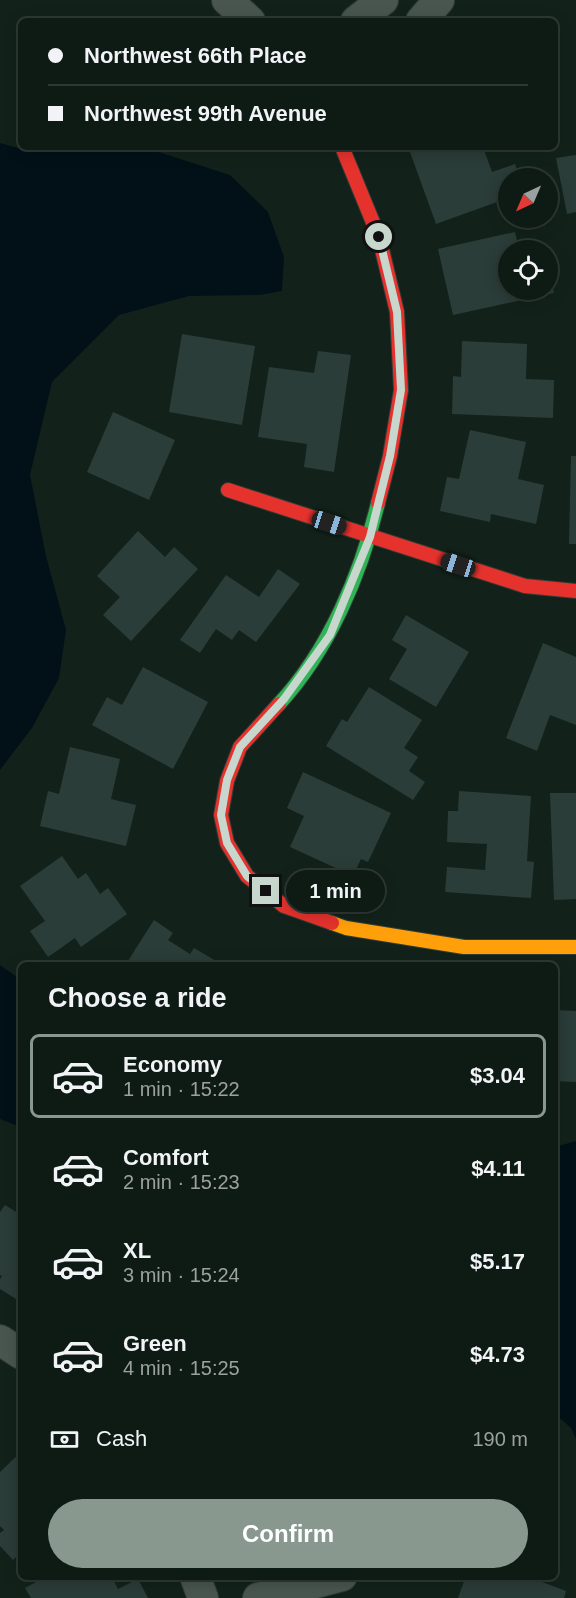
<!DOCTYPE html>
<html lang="en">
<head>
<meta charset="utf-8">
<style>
	body { margin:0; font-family:Arial,sans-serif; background:#17231d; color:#f1f3f6; height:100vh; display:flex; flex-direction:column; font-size:22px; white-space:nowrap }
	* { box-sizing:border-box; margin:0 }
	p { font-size:20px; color:#9ba1a0 }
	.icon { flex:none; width:33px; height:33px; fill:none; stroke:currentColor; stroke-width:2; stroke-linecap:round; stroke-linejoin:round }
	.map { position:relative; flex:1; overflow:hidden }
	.panel { position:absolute; left:18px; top:962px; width:540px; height:618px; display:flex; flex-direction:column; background:#0e1a14; border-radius:9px; box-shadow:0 3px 15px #0003,0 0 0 2px #2e3834 }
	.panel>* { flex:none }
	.guide { position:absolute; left:18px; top:18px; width:540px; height:132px; border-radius:9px; box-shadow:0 3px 15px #0003,0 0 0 2px #2e3834; display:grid; align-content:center; height:132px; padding:0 30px; background:#0e1a14 }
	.needle { width:39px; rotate:224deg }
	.tools { position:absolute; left:498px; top:168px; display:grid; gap:12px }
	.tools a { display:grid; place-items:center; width:60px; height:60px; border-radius:50%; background:#0e1a14; box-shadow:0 3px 15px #0003,0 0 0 2px #2e3834; font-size:30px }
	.end { position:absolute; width:27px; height:27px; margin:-14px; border:8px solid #c7d7ce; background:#111; box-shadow:0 0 0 3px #111 }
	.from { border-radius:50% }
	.bubble { position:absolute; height:42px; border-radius:21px; background:#0e1a14; box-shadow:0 3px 15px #0003,0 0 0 2px #2e3834; font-size:20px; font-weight:600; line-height:42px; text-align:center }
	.car { position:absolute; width:18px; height:36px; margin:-18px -9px; border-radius:8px; box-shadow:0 0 4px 2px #0007; background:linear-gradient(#222 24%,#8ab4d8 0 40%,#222 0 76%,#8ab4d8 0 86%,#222 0) }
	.guide b { display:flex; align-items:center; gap:21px; height:57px; font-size:22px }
	.guide b+b { border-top:2px solid #2e3834 }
	.guide i { width:15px; height:15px; background:#f1f3f6 }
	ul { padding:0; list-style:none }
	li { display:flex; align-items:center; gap:18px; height:84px; margin:0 12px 9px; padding:0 18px; border:3px solid transparent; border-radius:9px }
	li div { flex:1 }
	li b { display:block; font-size:22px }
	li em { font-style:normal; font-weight:600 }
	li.on { border-color:#88988f }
	li>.icon { width:54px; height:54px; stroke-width:1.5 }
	h2 { padding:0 30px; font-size:27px; line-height:72px }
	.pay { display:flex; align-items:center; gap:15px; height:66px; padding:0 30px; font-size:22px }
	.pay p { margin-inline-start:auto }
	.action { display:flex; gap:12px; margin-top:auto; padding:12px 30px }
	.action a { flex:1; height:69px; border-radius:36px; background:#88988f; color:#fff; font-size:24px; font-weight:600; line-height:69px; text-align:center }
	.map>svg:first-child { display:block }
	.water { fill:#021118 }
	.building { fill:#2b3d39 }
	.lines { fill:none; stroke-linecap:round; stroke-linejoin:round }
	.street-casing { stroke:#313c36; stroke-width:32 }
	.fast-casing { stroke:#313c36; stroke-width:16 }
	.slow-casing { stroke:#313c36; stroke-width:16 }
	.jam-casing { stroke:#313c36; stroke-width:16 }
	.street { stroke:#49554f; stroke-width:30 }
	.fast { stroke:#30b455; stroke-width:14 }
	.slow { stroke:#ff9f0a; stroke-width:14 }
	.jam { stroke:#e5322d; stroke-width:14 }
	.route { stroke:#c7d7ce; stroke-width:8 }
</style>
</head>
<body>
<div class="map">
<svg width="576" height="1598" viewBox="0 0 576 1598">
	<rect width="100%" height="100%" fill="#12221a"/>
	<g class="water">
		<polygon points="0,143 22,149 146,148 230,175 268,212 284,257 282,291 259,295 189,296 119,315 52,382 30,475 46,556 66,630 59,678 32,728 0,770"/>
		<polygon points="0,965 21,980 21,1127 0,1119"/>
		<polygon points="576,1141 576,1439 571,1428 555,1414 555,1147"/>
	</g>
	<g class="building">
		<polygon points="424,147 483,147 492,172 515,164 520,178 508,178 508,198 436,224 410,152"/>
		<polygon points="576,155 576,212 567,214 556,158"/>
		<polygon points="515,232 519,250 508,250 508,290 548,290 548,269 554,293 453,315 438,249"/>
		<polygon points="182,334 255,346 242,425 169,412"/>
		<polygon points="462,341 527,344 526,379 554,380 553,418 452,414 453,376 461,377"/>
		<polygon points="318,351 351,355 334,472 304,467 307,444 258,437 269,367 314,373"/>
		<polygon points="113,412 175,440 149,500 87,472"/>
		<polygon points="470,430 526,442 518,479 544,485 536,524 491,514 490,522 440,511 447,477 459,479"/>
		<polygon points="571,456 576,456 576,544 569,544"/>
		<polygon points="138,531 165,557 174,547 198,569 131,641 103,615 120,597 97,576"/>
		<polygon points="278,569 300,584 256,642 239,630 232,640 216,629 200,653 180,640 226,575 259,597"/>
		<polygon points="406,615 469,652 436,707 389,679 407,649 392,640"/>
		<polygon points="543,643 576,657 576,725 550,715 537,751 506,738"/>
		<polygon points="143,667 208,702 173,769 92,725 107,697 122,705"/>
		<polygon points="369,687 422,720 404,748 418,757 409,771 425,782 413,800 326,746 342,719 347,722"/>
		<polygon points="70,747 120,759 111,799 136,805 126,846 40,826 48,791 59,794"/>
		<polygon points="303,772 391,813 368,862 361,859 353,876 290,847 304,816 287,808"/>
		<polygon points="459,791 531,796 527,861 534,862 531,898 445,892 447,867 485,870 487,844 447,842 448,811 458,811"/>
		<polygon points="550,793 576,793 576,899 554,900"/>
		<polygon points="62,856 78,879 86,873 100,894 108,888 127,914 81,947 75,938 48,957 30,931 45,921 20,886"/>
		<polygon points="154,920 173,933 168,940 190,954 194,948 221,964 126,964"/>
		<polygon points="555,1010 576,1011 576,1082 555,1081"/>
		<polygon points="5,1205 21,1215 21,1302 0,1289 0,1279 2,1276 0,1275 0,1212"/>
		<polygon points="21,1452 21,1552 13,1560 0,1546 0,1533 4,1530 0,1526 0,1472"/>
		<polygon points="47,1576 119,1576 113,1579 118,1589 138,1579 148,1598 31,1598 25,1588"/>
		<polygon points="466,1576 526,1576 566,1591 564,1598 458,1598"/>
	</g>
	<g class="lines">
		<g class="street-casing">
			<g id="street">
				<polyline points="227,0 250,21"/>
				<polyline points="356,21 383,0"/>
				<polyline points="421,21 439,0"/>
				<polyline points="0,1340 21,1354"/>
				<polyline points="195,1576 203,1598"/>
				<polyline points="258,1598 342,1576"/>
			</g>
		</g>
		<g class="fast-casing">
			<path id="fast" d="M279 704C329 650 361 574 378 503"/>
		</g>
		<g class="slow-casing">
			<polyline id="slow" points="332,923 346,928 464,947 576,947"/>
		</g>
		<g class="jam-casing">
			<g id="jam">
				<polyline points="342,147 379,237 397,312 401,390 390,456 378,503"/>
				<polyline points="228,490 525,586 576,591"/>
				<polyline points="279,704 240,747 227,781 221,815 227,843 247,876 284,906 332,923"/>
			</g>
		</g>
		<use href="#street" class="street"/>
		<use href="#fast" class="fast"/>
		<use href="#slow" class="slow"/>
		<use href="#jam" class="jam"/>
	</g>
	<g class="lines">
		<polyline class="route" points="266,891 247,876 227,843 221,815 227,780 240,747 284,699 330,635 370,537 390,456 401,390 397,312 379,237"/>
	</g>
</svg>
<div class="tools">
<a><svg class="needle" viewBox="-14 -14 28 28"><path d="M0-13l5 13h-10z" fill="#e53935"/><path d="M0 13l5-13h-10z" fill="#9ba1a0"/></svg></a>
<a><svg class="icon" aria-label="locate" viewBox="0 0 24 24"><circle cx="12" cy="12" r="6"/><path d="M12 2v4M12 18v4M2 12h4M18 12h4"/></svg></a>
</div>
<i class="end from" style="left:379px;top:237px"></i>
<i class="end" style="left:266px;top:891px"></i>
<div class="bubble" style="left:286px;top:870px;width:99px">1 min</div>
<i class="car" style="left:329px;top:523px;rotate:108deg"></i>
<i class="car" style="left:458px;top:565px;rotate:288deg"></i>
<div class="guide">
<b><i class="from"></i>Northwest 66th Place</b>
<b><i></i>Northwest 99th Avenue</b>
</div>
<section class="panel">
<h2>Choose a ride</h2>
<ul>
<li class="on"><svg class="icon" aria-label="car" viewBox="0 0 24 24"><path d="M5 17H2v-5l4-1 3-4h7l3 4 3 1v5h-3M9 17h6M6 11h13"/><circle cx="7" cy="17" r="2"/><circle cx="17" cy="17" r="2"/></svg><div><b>Economy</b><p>1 min · 15:22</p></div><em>$3.04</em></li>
<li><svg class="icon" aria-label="car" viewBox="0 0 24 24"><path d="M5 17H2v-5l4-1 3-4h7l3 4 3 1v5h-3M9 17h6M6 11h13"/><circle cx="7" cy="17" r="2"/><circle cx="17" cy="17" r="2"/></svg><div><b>Comfort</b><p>2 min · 15:23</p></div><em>$4.11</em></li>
<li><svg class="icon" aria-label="car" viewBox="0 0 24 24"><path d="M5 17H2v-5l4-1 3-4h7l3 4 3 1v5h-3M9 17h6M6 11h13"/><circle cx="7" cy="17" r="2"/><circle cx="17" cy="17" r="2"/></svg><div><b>XL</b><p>3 min · 15:24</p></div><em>$5.17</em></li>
<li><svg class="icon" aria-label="car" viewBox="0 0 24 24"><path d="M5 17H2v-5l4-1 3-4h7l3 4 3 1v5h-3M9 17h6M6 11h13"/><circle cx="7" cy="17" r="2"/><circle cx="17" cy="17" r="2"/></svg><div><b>Green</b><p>4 min · 15:25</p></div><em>$4.73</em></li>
</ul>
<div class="pay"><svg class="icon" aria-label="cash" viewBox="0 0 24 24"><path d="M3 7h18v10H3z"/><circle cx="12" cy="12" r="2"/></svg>Cash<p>190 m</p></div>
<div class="action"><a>Confirm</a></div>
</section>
</div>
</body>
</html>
